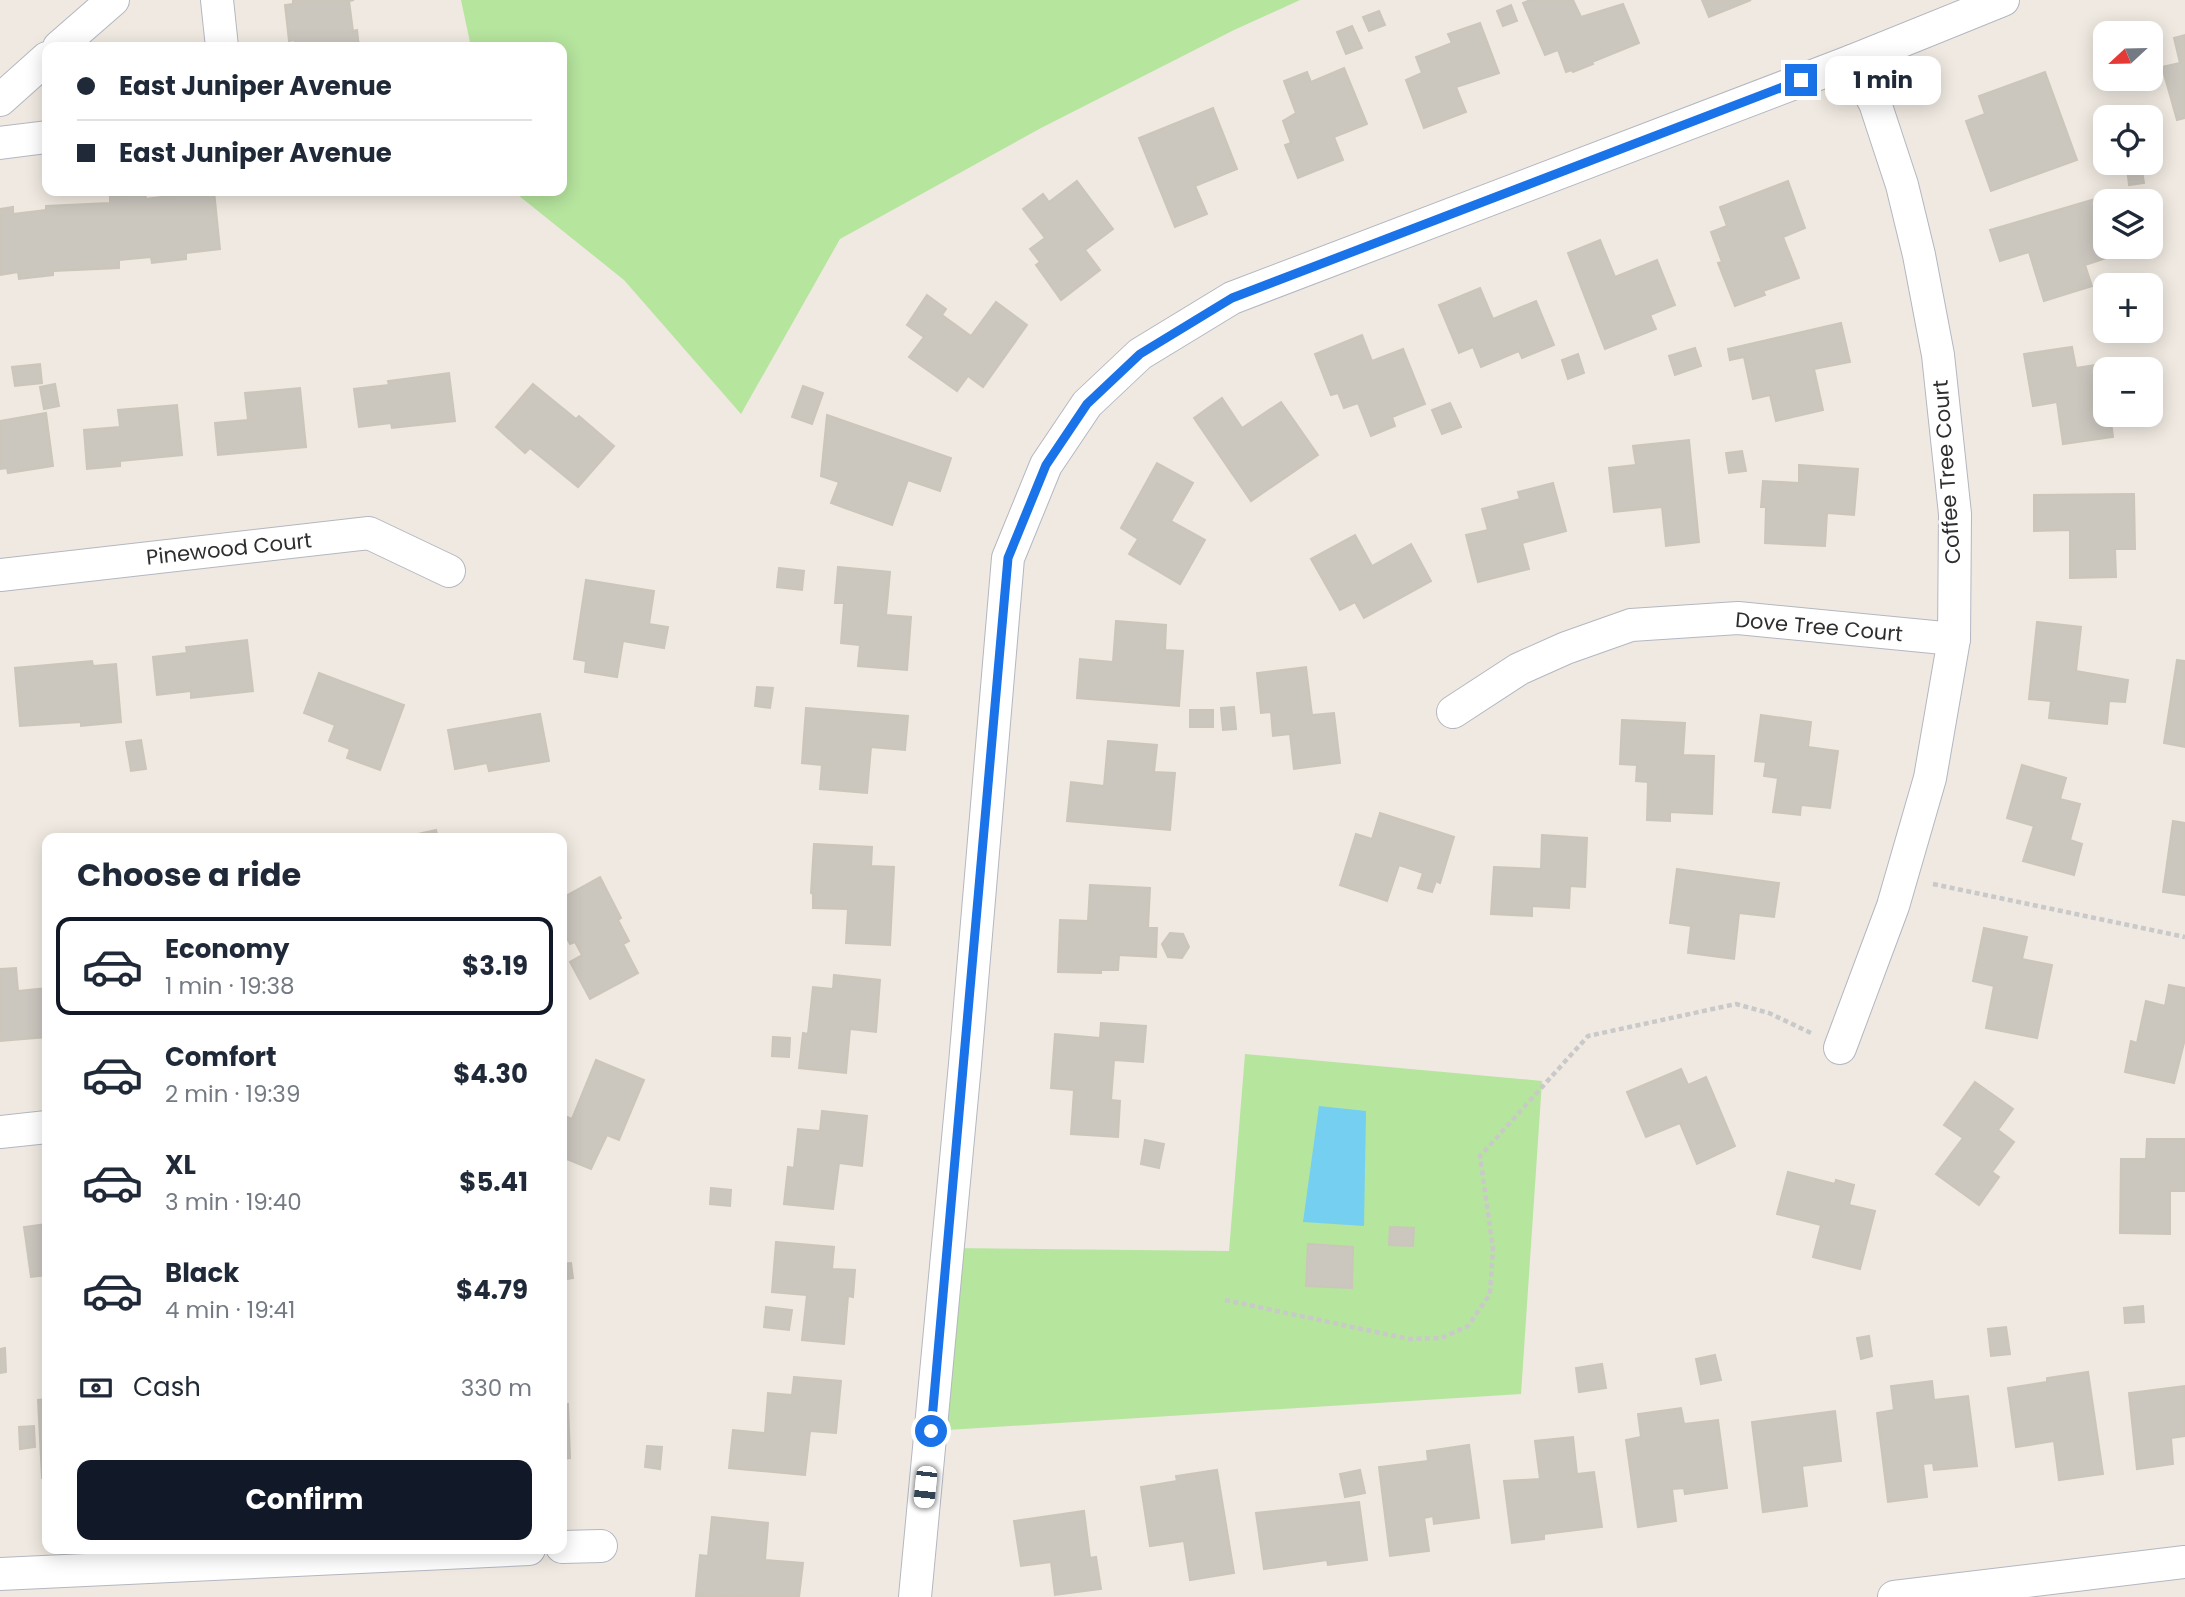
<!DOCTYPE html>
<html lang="en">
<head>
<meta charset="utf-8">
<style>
	body { margin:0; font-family:Poppins,sans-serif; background:#f6f6f7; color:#1f2937; height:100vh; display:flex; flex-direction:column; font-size:26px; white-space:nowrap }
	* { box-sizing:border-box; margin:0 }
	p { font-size:23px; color:#747a83 }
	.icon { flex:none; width:38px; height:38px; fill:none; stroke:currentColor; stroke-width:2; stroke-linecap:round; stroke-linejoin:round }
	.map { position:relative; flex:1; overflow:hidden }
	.side { position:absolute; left:42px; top:833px; width:525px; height:721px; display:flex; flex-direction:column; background:#fff; border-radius:14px; box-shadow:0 4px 18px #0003 }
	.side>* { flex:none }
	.banner { position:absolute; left:42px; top:42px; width:525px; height:154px; border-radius:14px; box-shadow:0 4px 18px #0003; display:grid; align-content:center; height:154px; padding:0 35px; background:#fff }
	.needle { width:46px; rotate:248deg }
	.buttons { position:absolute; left:2093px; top:21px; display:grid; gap:14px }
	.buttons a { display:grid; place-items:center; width:70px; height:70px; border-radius:14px; background:#fff; box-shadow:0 4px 18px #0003; font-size:35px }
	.end { position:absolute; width:32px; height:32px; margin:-16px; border:9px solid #1a73e8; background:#fff; box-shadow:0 0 0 4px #fff }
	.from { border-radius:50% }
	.bubble { position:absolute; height:49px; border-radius:14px; background:#fff; box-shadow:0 4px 18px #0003; font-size:23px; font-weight:700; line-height:49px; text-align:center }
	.car { position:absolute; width:21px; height:42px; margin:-21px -10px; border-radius:9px; box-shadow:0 0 5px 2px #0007; background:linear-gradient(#fff 24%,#345 0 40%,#fff 0 76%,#345 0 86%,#fff 0) }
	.banner b { display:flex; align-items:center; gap:24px; height:66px; font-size:26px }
	.banner b+b { border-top:2px solid #e0e1e3 }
	.banner i { width:18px; height:18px; background:#1f2937 }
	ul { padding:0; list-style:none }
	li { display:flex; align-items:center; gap:21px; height:98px; margin:0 14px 10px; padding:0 21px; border:4px solid transparent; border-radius:14px }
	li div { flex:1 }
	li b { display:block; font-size:26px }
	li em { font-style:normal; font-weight:700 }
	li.on { border-color:#111827 }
	li>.icon { width:63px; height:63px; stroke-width:1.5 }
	h2 { padding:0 35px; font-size:32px; line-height:84px }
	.pay { display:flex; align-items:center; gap:18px; height:77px; padding:0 35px; font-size:26px }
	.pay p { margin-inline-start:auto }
	.button { display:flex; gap:14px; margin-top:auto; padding:14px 35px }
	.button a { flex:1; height:80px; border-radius:14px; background:#111827; color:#fff; font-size:28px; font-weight:700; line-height:80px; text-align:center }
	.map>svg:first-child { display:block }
	.green { fill:#b6e59e }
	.water { fill:#75cff0 }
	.building { fill:#cbc7bf; stroke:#cbc5ba; stroke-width:2 }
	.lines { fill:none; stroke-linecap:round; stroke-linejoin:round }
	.minor-casing { stroke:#b4b7c1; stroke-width:34 }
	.path { stroke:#c9c9c9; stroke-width:4.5; stroke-dasharray:5 3.5; stroke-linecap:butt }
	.minor { stroke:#fff; stroke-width:32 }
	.route { stroke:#1a73e8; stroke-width:9 }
	.labels { text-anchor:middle; stroke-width:6; stroke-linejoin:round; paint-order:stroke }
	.street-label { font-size:21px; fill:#2e2e2e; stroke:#fff }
</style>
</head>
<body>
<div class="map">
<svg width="2185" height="1597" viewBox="0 0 2185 1597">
	<rect width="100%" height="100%" fill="#efe9e1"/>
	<g class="green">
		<polygon points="461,0 1300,0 1234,30 1041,128 840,239 741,414 624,280 513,191 562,191 562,47 471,47"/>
		<polygon points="1245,1054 1542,1081 1521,1394 931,1431 948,1248 1229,1251"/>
	</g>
	<polygon class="water" points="1319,1106 1366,1111 1364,1226 1303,1222"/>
	<g class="building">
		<polygon points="293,0 354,0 349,1 353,31 357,30 359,47 295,47 295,40 289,41 285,5 293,4"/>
		<polygon points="1530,0 1573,0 1581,17 1623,4 1639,43 1592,62 1593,64 1573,72 1572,70 1566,72 1558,50 1545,55 1523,3"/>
		<polygon points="1702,0 1751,0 1709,17"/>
		<polygon points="1511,5 1517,21 1503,26 1497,11"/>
		<polygon points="1379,11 1385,25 1369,31 1363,17"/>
		<polygon points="1480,23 1499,73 1456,87 1466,112 1424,128 1406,80 1422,73 1416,57 1452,43 1448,34"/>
		<polygon points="1352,26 1362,48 1346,54 1337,32"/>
		<polygon points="2185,35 2185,118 2177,120 2162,67 2180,63 2174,38"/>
		<polygon points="1344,68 1367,124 1334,137 1343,160 1298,178 1285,145 1291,143 1283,121 1296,113 1284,81 1307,72 1311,82"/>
		<polygon points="2045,72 2077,160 1991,191 1966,121 1985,114 1979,96"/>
		<polygon points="1213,108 1237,169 1195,186 1207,214 1175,227 1139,138"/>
		<polygon points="2141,165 2144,183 2129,185 2127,167"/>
		<polygon points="1077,181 1113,229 1085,250 1100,270 1061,300 1036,265 1040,262 1030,249 1045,238 1023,209 1043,194 1049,202"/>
		<polygon points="1788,181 1805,228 1783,237 1799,278 1763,291 1765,295 1735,306 1718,263 1722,262 1711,232 1727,226 1720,207"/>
		<polygon points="177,191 214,191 220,249 186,253 186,259 152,263 151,257 119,260 119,268 53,271 53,275 19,279 18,272 0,275 0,209 13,207 13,214 46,210 46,206 110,203 110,197 145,194 146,199 177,195"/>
		<polygon points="2095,199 2105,234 2105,247 2109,247 2112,256 2085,265 2092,286 2044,301 2029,252 2000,261 1990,230"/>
		<polygon points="1600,240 1615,277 1657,260 1675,305 1650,315 1656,329 1605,349 1568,253"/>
		<polygon points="1480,288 1493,319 1536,301 1554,345 1522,358 1519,351 1481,367 1473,347 1459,353 1439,305"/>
		<polygon points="927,295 946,309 942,315 971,336 996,302 1027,325 983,387 968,376 957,391 909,357 924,337 907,325"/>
		<polygon points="1841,323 1850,362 1814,369 1823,410 1776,421 1770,395 1753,399 1744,357 1730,360 1728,349"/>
		<polygon points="1362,335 1372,361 1403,349 1425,404 1392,417 1395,426 1371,436 1358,403 1344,408 1338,393 1331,395 1315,354"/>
		<polygon points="2072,347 2076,368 2096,365 2102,403 2105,403 2105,415 2110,415 2113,437 2063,444 2057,402 2033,406 2024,354"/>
		<polygon points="1695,348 1701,366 1675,375 1669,356"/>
		<polygon points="1578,354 1584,373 1568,379 1562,360"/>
		<polygon points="40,364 42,383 15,386 12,367"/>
		<polygon points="449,373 455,421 392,428 391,423 359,427 354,389 389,385 388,381"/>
		<polygon points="55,384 59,406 44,409 40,387"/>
		<polygon points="533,384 576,419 579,416 614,446 578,487 530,448 525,453 496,427"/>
		<polygon points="803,386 823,393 812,424 792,417"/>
		<polygon points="300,388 306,447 218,455 215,423 248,420 245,393"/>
		<polygon points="1222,398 1242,428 1281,402 1318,455 1251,501 1194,418"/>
		<polygon points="1450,403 1461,427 1442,434 1432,410"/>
		<polygon points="177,405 182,455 120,461 120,466 87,469 84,430 120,427 118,410"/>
		<polygon points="46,413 53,466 8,473 7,468 0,469 0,421"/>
		<polygon points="827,415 951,458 940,491 908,480 892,525 831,503 839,482 821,476"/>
		<polygon points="1689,440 1699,542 1666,546 1662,507 1614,512 1609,468 1636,465 1633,446"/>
		<polygon points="1742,451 1746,471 1729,473 1726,453"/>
		<polygon points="1157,463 1193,483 1171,521 1205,540 1180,584 1129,554 1138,539 1121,528"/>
		<polygon points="1799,465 1858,469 1854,515 1827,513 1825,546 1765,543 1766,507 1761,507 1763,481 1799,483"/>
		<polygon points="1553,483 1566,531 1522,543 1529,569 1478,582 1466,535 1488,530 1482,509 1520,499 1518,492"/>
		<polygon points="2134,494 2135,549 2115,549 2116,577 2070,578 2070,530 2034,531 2034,495"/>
		<polygon points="1355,535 1372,566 1411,544 1431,581 1364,618 1355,602 1340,610 1311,559"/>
		<polygon points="838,567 890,572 886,615 911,617 907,670 858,666 860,645 841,643 844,603 835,603"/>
		<polygon points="779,568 804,571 802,590 777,587"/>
		<polygon points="586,580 654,591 649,624 668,627 664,648 623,641 617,677 585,672 586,661 574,659"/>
		<polygon points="1116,621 1166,625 1165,650 1183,651 1179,706 1077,698 1080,659 1113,662"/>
		<polygon points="2037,622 2081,627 2076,671 2128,680 2125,702 2109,701 2107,724 2049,718 2051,701 2029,699"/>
		<polygon points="247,640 253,691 191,698 191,691 157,695 153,657 187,653 186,647"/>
		<polygon points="2177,660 2185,661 2185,747 2164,743"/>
		<polygon points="92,661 93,666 116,664 121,722 81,726 81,722 20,726 15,668"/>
		<polygon points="1306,667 1312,715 1334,713 1340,763 1294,769 1290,734 1273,736 1271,712 1261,713 1257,673"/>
		<polygon points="319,673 404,705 380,770 347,758 350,749 329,741 335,725 304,713"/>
		<polygon points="757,687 773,688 770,708 755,706"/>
		<polygon points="1234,707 1236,729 1223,730 1221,708"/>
		<polygon points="806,708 908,716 905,750 871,747 867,793 820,789 822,765 802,763"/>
		<rect x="1190" y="710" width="23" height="17"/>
		<polygon points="540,714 549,761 489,771 487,763 455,769 448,730"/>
		<polygon points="1761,715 1811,722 1808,747 1838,751 1830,808 1801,805 1800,815 1773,812 1778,778 1764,776 1766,762 1755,761"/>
		<polygon points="1622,720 1685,723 1683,755 1714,756 1712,814 1670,812 1670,821 1647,820 1648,782 1636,781 1637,765 1620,764"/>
		<polygon points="141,740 146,769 131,771 126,742"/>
		<polygon points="1108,741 1157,745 1154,772 1175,773 1170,830 1067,821 1071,782 1104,786"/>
		<polygon points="2022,765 2066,778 2060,799 2080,804 2070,840 2082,844 2074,875 2023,861 2034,826 2007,818"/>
		<polygon points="1380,813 1454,837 1440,883 1436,881 1432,892 1418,888 1423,873 1399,865 1387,901 1340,885 1356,834 1372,839"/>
		<polygon points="2173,821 2185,823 2185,895 2163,892"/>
		<polygon points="436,830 438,838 400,838"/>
		<polygon points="1542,835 1587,838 1585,887 1570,886 1569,908 1532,906 1532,916 1491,914 1494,867 1541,869"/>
		<polygon points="814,844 872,847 871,866 894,867 890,945 846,943 848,909 813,908 813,894 811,893"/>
		<polygon points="1677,869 1779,883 1774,917 1739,913 1734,959 1688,953 1691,926 1670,923"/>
		<polygon points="600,877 621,918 618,920 629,941 623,944 638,973 590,999 570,962 582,955 575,942 570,944 562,929 562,898"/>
		<polygon points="1090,885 1150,888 1148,928 1157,928 1156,957 1119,955 1118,970 1101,970 1101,973 1058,972 1060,920 1088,921"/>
		<polygon points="1984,928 2027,937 2022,959 2052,965 2037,1038 1986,1028 1994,986 1973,981"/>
		<polygon points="1170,933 1183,934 1189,947 1182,958 1168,957 1162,944"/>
		<polygon points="16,968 18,991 47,988 47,1037 0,1041 0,969"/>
		<polygon points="834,975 880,980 876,1032 850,1029 846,1073 799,1068 803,1033 808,1034 813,987 833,989"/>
		<polygon points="2169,985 2185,988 2185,1039 2174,1083 2125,1072 2131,1041 2137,1043 2146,1001 2165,1006"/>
		<polygon points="1101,1023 1146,1026 1143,1062 1114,1060 1111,1100 1120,1101 1118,1137 1071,1134 1074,1090 1051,1088 1055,1034 1100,1038"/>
		<polygon points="773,1037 790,1038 789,1057 772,1056"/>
		<polygon points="596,1060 644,1080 619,1140 607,1135 591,1169 562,1157 562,1125 565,1116 572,1119"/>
		<polygon points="1681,1069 1688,1085 1706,1077 1735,1146 1697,1164 1680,1123 1646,1137 1627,1092"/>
		<polygon points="1975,1082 2013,1109 1998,1130 2014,1142 1992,1172 1999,1177 1979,1205 1936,1174 1963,1138 1944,1125"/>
		<polygon points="822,1111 867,1116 862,1166 839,1163 833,1209 784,1204 788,1167 794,1168 798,1129 820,1131"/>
		<polygon points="2147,1139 2185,1139 2185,1191 2170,1191 2170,1234 2120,1233 2121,1159 2146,1159"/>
		<polygon points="1145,1140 1164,1144 1159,1168 1141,1164"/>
		<polygon points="1788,1172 1835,1184 1836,1180 1854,1185 1849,1205 1875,1211 1860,1269 1813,1257 1821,1225 1777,1214"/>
		<polygon points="711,1188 731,1190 730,1206 710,1204"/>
		<polygon points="47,1224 47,1275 31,1277 24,1227"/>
		<polygon points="1390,1227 1414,1228 1413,1246 1389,1245"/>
		<polygon points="776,1242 834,1247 832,1269 855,1270 853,1297 848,1296 844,1344 802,1340 807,1295 772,1292"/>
		<polygon points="1308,1244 1353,1247 1352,1288 1306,1286"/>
		<polygon points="571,1263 573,1278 562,1280 562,1264"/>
		<polygon points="2143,1306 2144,1322 2125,1323 2124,1308"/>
		<polygon points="766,1307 792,1310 789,1330 764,1327"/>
		<polygon points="2006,1327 2010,1354 1991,1356 1988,1329"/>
		<polygon points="1869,1336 1872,1356 1861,1359 1857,1338"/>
		<polygon points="5,1348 6,1372 0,1373 0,1349"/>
		<polygon points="1715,1355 1721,1380 1701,1384 1696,1359"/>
		<polygon points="1602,1364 1606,1388 1579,1392 1576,1368"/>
		<polygon points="2088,1372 2103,1474 2059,1480 2054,1441 2016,1447 2008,1388 2047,1382 2047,1378"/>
		<polygon points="794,1377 841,1381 836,1433 810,1431 805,1475 729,1468 733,1430 765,1433 768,1393 792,1395"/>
		<polygon points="1932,1381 1934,1400 1968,1396 1977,1466 1934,1470 1933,1463 1923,1464 1927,1497 1888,1502 1877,1413 1894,1410 1891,1386"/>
		<polygon points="2185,1386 2185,1436 2171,1438 2173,1464 2137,1469 2129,1393"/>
		<polygon points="47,1399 47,1478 42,1478 38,1400"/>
		<polygon points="568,1404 570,1458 562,1459 562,1405"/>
		<polygon points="1681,1408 1684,1424 1718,1420 1727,1488 1685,1494 1684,1488 1672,1489 1676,1521 1638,1527 1626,1440 1641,1437 1638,1414"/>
		<polygon points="1835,1411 1841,1461 1802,1466 1807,1506 1763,1512 1752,1422"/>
		<polygon points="34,1426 35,1447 20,1449 19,1427"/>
		<polygon points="1573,1437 1577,1474 1594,1472 1602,1527 1544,1534 1544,1539 1512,1543 1504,1481 1540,1479 1535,1441"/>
		<polygon points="1469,1445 1479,1518 1434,1524 1433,1516 1424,1518 1429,1551 1390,1556 1379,1467 1428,1461 1427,1451"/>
		<polygon points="647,1446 662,1447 660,1469 645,1467"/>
		<polygon points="1217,1470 1234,1573 1190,1580 1184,1541 1150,1546 1141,1487 1177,1481 1176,1476"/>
		<polygon points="1360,1470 1365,1493 1345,1497 1340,1474"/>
		<polygon points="1359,1502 1367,1560 1328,1565 1327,1560 1264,1569 1256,1513"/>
		<polygon points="1084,1511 1090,1558 1096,1557 1101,1589 1055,1595 1051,1562 1021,1566 1014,1521"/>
		<polygon points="712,1517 768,1523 765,1560 803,1563 799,1597 696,1596 700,1555 708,1556"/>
	</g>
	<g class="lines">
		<g class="minor-casing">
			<g id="minor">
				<polyline points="217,0 222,47"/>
				<polyline points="59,47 113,0"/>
				<polyline points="0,100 47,58"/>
				<polyline points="0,143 47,137"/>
				<polyline points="0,575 369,533 449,571"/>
				<polyline points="1453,712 1519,669 1566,648 1631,625 1738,618 1954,639"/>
				<polyline points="1840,1048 1893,906 1930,778 1954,639 1955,514 1938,355 1919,255 1902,185 1875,103 1852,61"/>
				<polyline points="0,1132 47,1127"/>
				<polyline points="562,1547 601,1546"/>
				<polyline points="0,1574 529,1549"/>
				<polyline points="915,1597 965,1064 1008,558 1046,465 1087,404 1140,354 1232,298 1852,61 2003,0"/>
				<polyline points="1894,1597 2185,1562"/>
			</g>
		</g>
		<g class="path">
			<polyline points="1933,884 2185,937"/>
			<polyline points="1225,1300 1409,1339 1441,1338 1468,1326 1490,1294 1493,1248 1480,1156 1588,1036 1736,1004 1769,1013 1811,1033"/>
		</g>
		<use href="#minor" class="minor"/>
	</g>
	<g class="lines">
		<polyline class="route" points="931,1431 1008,558 1046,465 1087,404 1140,354 1232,298 1801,80"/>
	</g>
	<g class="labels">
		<g class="street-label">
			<text transform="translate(1947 472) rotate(-94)" y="7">Coffee Tree Court</text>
			<text transform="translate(229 549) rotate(-6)" y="7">Pinewood Court</text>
			<text transform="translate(1819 627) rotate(5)" y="7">Dove Tree Court</text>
		</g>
	</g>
</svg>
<div class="buttons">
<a><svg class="needle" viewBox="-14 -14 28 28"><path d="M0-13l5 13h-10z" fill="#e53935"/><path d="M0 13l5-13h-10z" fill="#747a83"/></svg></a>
<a><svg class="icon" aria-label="locate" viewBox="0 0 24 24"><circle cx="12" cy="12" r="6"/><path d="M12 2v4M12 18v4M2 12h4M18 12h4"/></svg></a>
<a><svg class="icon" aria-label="layers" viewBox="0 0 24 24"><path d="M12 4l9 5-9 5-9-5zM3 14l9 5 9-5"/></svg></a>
<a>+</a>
<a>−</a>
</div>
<i class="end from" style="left:931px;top:1431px"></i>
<i class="end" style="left:1801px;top:80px"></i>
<div class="bubble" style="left:1825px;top:56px;width:116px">1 min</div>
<i class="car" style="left:925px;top:1487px;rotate:186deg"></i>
<div class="banner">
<b><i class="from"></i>East Juniper Avenue</b>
<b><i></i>East Juniper Avenue</b>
</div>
<section class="side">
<h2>Choose a ride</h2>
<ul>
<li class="on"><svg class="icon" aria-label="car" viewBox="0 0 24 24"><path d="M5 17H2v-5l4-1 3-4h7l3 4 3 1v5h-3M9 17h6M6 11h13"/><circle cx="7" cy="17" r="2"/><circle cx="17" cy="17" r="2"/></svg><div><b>Economy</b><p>1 min · 19:38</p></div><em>$3.19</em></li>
<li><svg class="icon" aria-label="car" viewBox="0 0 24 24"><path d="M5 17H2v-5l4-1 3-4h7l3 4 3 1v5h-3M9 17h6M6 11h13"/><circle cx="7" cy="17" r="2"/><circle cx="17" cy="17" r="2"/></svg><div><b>Comfort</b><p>2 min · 19:39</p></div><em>$4.30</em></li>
<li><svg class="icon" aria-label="car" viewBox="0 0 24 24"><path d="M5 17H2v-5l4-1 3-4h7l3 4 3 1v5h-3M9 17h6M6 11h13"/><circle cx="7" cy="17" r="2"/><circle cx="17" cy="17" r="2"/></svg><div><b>XL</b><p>3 min · 19:40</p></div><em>$5.41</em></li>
<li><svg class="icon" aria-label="car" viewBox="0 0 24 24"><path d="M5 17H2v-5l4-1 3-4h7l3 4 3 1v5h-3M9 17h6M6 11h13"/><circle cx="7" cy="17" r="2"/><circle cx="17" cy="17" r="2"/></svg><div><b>Black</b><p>4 min · 19:41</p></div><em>$4.79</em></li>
</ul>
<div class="pay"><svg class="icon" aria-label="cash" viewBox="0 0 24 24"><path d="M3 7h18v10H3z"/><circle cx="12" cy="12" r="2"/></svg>Cash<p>330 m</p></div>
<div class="button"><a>Confirm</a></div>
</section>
</div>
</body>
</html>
